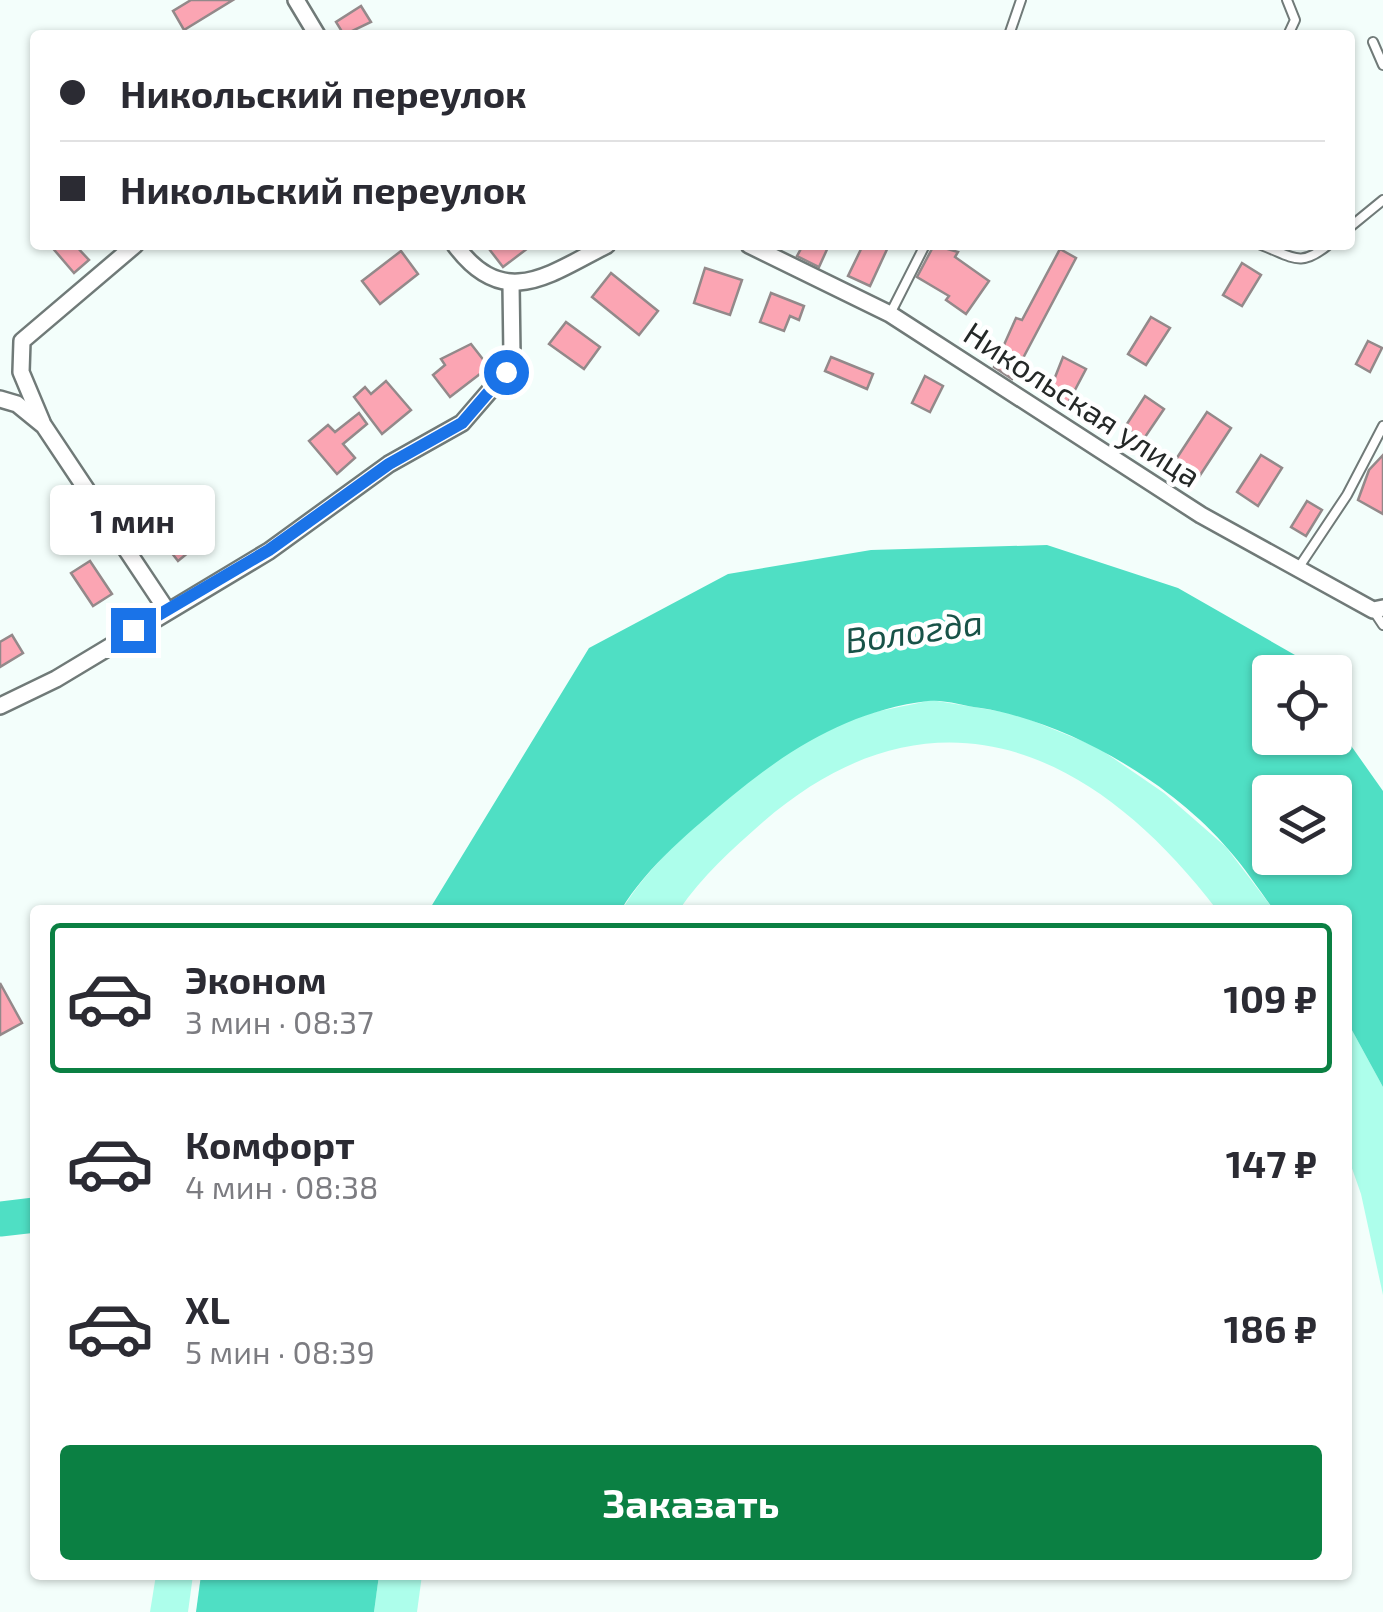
<!DOCTYPE html>
<html lang="ru">
<head>
<meta charset="utf-8">
<style>
	body { margin:0; font-family:"Exo 2",sans-serif; background:#f2f2f3; color:#2b2b33; height:100vh; display:flex; flex-direction:column; font-size:38px; white-space:nowrap }
	* { box-sizing:border-box; margin:0 }
	p { font-size:32px; color:#7c7c81 }
	.icon { flex:none; width:55px; height:55px; fill:none; stroke:currentColor; stroke-width:2; stroke-linecap:round; stroke-linejoin:round }
	.map { position:relative; flex:1; overflow:hidden }
	.details { position:absolute; left:30px; top:905px; width:1322px; height:675px; display:flex; flex-direction:column; background:#fff; border-radius:10px; box-shadow:0 2px 8px #0004 }
	.details>* { flex:none }
	.guide { position:absolute; left:30px; top:30px; width:1325px; height:220px; border-radius:10px; box-shadow:0 2px 8px #0004; display:grid; align-content:center; height:220px; padding:0 30px; background:#fff }
	.buttons { position:absolute; left:1252px; top:655px; display:grid; gap:20px }
	.buttons a { display:grid; place-items:center; width:100px; height:100px; border-radius:10px; background:#fff; box-shadow:0 2px 8px #0004; font-size:50px }
	.end { position:absolute; width:45px; height:45px; margin:-22px; border:12px solid #1a73e8; background:#fff; box-shadow:0 0 0 5px #fff }
	.from { border-radius:50% }
	.bubble { position:absolute; height:70px; border-radius:10px; background:#fff; box-shadow:0 2px 8px #0004; font-size:32px; font-weight:700; line-height:70px; text-align:center }
	.guide b { display:flex; align-items:center; gap:35px; height:95px; font-size:38px }
	.guide b+b { border-top:2px solid #e1e1e2 }
	.guide i { width:25px; height:25px; background:#2b2b33 }
	ul { padding:18px 0 0; list-style:none }
	li { display:flex; align-items:center; gap:30px; height:150px; margin:0 20px 15px; padding:0 10px; border:5px solid transparent; border-radius:10px }
	li div { flex:1 }
	li b { display:block; font-size:38px }
	li em { font-style:normal; font-weight:700 }
	li.current { border-color:#0b8043 }
	li>.icon { width:90px; height:90px; stroke-width:1.5 }
	.button { display:flex; gap:20px; margin-top:auto; padding:20px 30px }
	.button a { flex:1; height:115px; border-radius:10px; background:#0b8043; color:#fff; font-size:40px; font-weight:700; line-height:115px; text-align:center }
	.map>svg:first-child { display:block }
	.green { fill:#adfeeb }
	.water { fill:#4fdfc4; fill-rule:evenodd }
	.lines { fill:none; stroke-linecap:round; stroke-linejoin:round }
	.river { stroke:#4fdfc4; stroke-width:35 }
	.building { fill:#fba5b3; stroke:#93898a; stroke-width:2.5 }
	.lane-casing { stroke:#707a78; stroke-width:12 }
	.street-casing { stroke:#707a78; stroke-width:20 }
	.lane { stroke:#fff; stroke-width:8 }
	.street { stroke:#fff; stroke-width:15 }
	.route { stroke:#1a73e8; stroke-width:12 }
	.labels { text-anchor:middle; stroke-width:9; stroke-linejoin:round; paint-order:stroke }
	.street-label { font-size:32px; fill:#242827; stroke:#fff }
	.water-label { font-size:35px; font-style:italic; fill:#185348; stroke:#fff }
</style>
</head>
<body>
<div class="map">
<svg width="1383" height="1612" viewBox="0 0 1383 1612">
	<rect width="100%" height="100%" fill="#f3fefb"/>
	<g class="green">
		<path d="M931 700 1016 714 1097 747 1164 793 1226 847 1274 910H1217C1094 748 933 675 763 822 731 850 703 875 679 910H622C657 848 781 744 849 720 875 710 904 707 931 700Z"/>
		<polygon points="1348,1023 1383,1087 1383,1295 1361,1194 1348,1157"/>
		<polygon points="156,1575 193,1575 188,1612 150,1612"/>
		<polygon points="379,1575 422,1575 417,1612 374,1612"/>
	</g>
	<g class="water">
		<path d="M1047 545 1178 588 1295 655 1303 672H1270V738H1335V723L1383 791V1087L1348 1023V910H1274C1259 890 1245 868 1228 849 1171 782 1068 722 981 708 964 706 944 699 928 701 852 710 790 748 732 796 694 828 647 866 621 910H429L589 648 728 574 871 550ZM1270 792H1335V858H1270Z"/>
		<polygon points="201,1575 379,1575 374,1612 196,1612"/>
	</g>
	<g class="lines">
		<polyline class="river" points="0,1219 35,1215"/>
	</g>
	<g class="building">
		<polygon points="191,0 233,0 184,30 173,11"/>
		<polygon points="361,6 371,22 344,35 336,22"/>
		<polygon points="50,245 75,245 89,260 74,273"/>
		<polygon points="486,245 532,245 503,267"/>
		<polygon points="803,245 829,245 819,267 797,256"/>
		<polygon points="863,245 889,245 870,286 848,276"/>
		<polygon points="934,245 958,252 955,257 989,281 966,314 946,300 949,296 917,277"/>
		<polygon points="1060,249 1076,258 1012,379 994,367 1016,318 1022,320"/>
		<polygon points="401,251 418,274 380,304 362,281"/>
		<polygon points="1242,263 1261,275 1242,306 1223,295"/>
		<polygon points="705,268 742,280 730,315 694,303"/>
		<polygon points="611,273 658,311 639,335 592,297"/>
		<polygon points="771,293 804,306 799,320 790,316 784,331 760,322"/>
		<polygon points="1151,317 1170,328 1146,365 1128,354"/>
		<polygon points="566,322 600,347 584,369 549,344"/>
		<polygon points="1368,341 1382,348 1370,372 1356,364"/>
		<polygon points="471,344 489,367 450,397 433,375 445,365 441,359"/>
		<polygon points="831,357 873,374 867,389 825,371"/>
		<polygon points="1063,357 1086,369 1067,405 1048,395"/>
		<polygon points="925,376 943,386 930,412 912,403"/>
		<polygon points="386,381 411,410 382,434 354,397 365,387 371,394"/>
		<polygon points="1145,396 1164,409 1143,440 1125,427"/>
		<polygon points="1207,412 1231,428 1193,486 1169,470"/>
		<polygon points="359,413 367,424 343,444 355,458 337,474 309,441 328,425 335,432"/>
		<polygon points="1261,455 1282,468 1258,506 1237,492"/>
		<polygon points="1383,455 1383,514 1358,500 1369,470"/>
		<polygon points="1307,501 1322,510 1306,536 1291,527"/>
		<polygon points="177,524 195,547 178,561 160,538"/>
		<polygon points="90,561 112,594 93,606 71,573"/>
		<polygon points="12,635 23,653 0,667 0,642"/>
		<polygon points="0,983 22,1023 0,1035"/>
	</g>
	<g class="lines">
		<g class="lane-casing">
			<g id="lane">
				<polyline points="1287,0 1295,20 1288,35"/>
				<polyline points="1009,35 1021,0"/>
				<polyline points="1373,42 1383,65"/>
				<polyline points="1350,227 1383,200"/>
				<path d="M1261 245C1293 257 1300 268 1328 245"/>
				<polyline points="890,314 925,245"/>
				<polyline points="1297,570 1347,495 1383,426"/>
				<polyline points="1373,610 1383,625"/>
			</g>
		</g>
		<g class="street-casing">
			<g id="street">
				<polyline points="296,0 317,35"/>
				<path d="M455 245C504 311 548 275 607 245"/>
				<polyline points="749,245 890,314 1201,515 1373,610 1383,608"/>
				<polyline points="0,399 17,404 44,426 166,609"/>
				<polyline points="42,422 21,372 22,341 135,245"/>
				<polyline points="0,706 56,679 269,551 389,464 462,423 506,372 512,356 511,284"/>
			</g>
		</g>
		<use href="#lane" class="lane"/>
		<use href="#street" class="street"/>
	</g>
	<g class="lines">
		<polyline class="route" points="133,630 269,550 389,464 462,423 506,372"/>
	</g>
	<g class="labels">
		<g class="street-label">
			<text transform="translate(1082 405) rotate(33)" y="11">Никольская улица</text>
		</g>
		<g class="water-label">
			<text transform="translate(914 632) rotate(-8)" y="12">Вологда</text>
		</g>
	</g>
</svg>
<div class="buttons">
<a><svg class="icon" aria-label="locate" viewBox="0 0 24 24"><circle cx="12" cy="12" r="6"/><path d="M12 2v4M12 18v4M2 12h4M18 12h4"/></svg></a>
<a><svg class="icon" aria-label="layers" viewBox="0 0 24 24"><path d="M12 4l9 5-9 5-9-5zM3 14l9 5 9-5"/></svg></a>
</div>
<i class="end from" style="left:506px;top:372px"></i>
<i class="end" style="left:133px;top:630px"></i>
<div class="bubble" style="left:50px;top:485px;width:165px">1 мин</div>
<div class="guide">
<b><i class="from"></i>Никольский переулок</b>
<b><i></i>Никольский переулок</b>
</div>
<section class="details">
<ul>
<li class="current"><svg class="icon" aria-label="car" viewBox="0 0 24 24"><path d="M5 17H2v-5l4-1 3-4h7l3 4 3 1v5h-3M9 17h6M6 11h13"/><circle cx="7" cy="17" r="2"/><circle cx="17" cy="17" r="2"/></svg><div><b>Эконом</b><p>3 мин · 08:37</p></div><em>109 ₽</em></li>
<li><svg class="icon" aria-label="car" viewBox="0 0 24 24"><path d="M5 17H2v-5l4-1 3-4h7l3 4 3 1v5h-3M9 17h6M6 11h13"/><circle cx="7" cy="17" r="2"/><circle cx="17" cy="17" r="2"/></svg><div><b>Комфорт</b><p>4 мин · 08:38</p></div><em>147 ₽</em></li>
<li><svg class="icon" aria-label="car" viewBox="0 0 24 24"><path d="M5 17H2v-5l4-1 3-4h7l3 4 3 1v5h-3M9 17h6M6 11h13"/><circle cx="7" cy="17" r="2"/><circle cx="17" cy="17" r="2"/></svg><div><b>XL</b><p>5 мин · 08:39</p></div><em>186 ₽</em></li>
</ul>
<div class="button"><a>Заказать</a></div>
</section>
</div>
</body>
</html>
